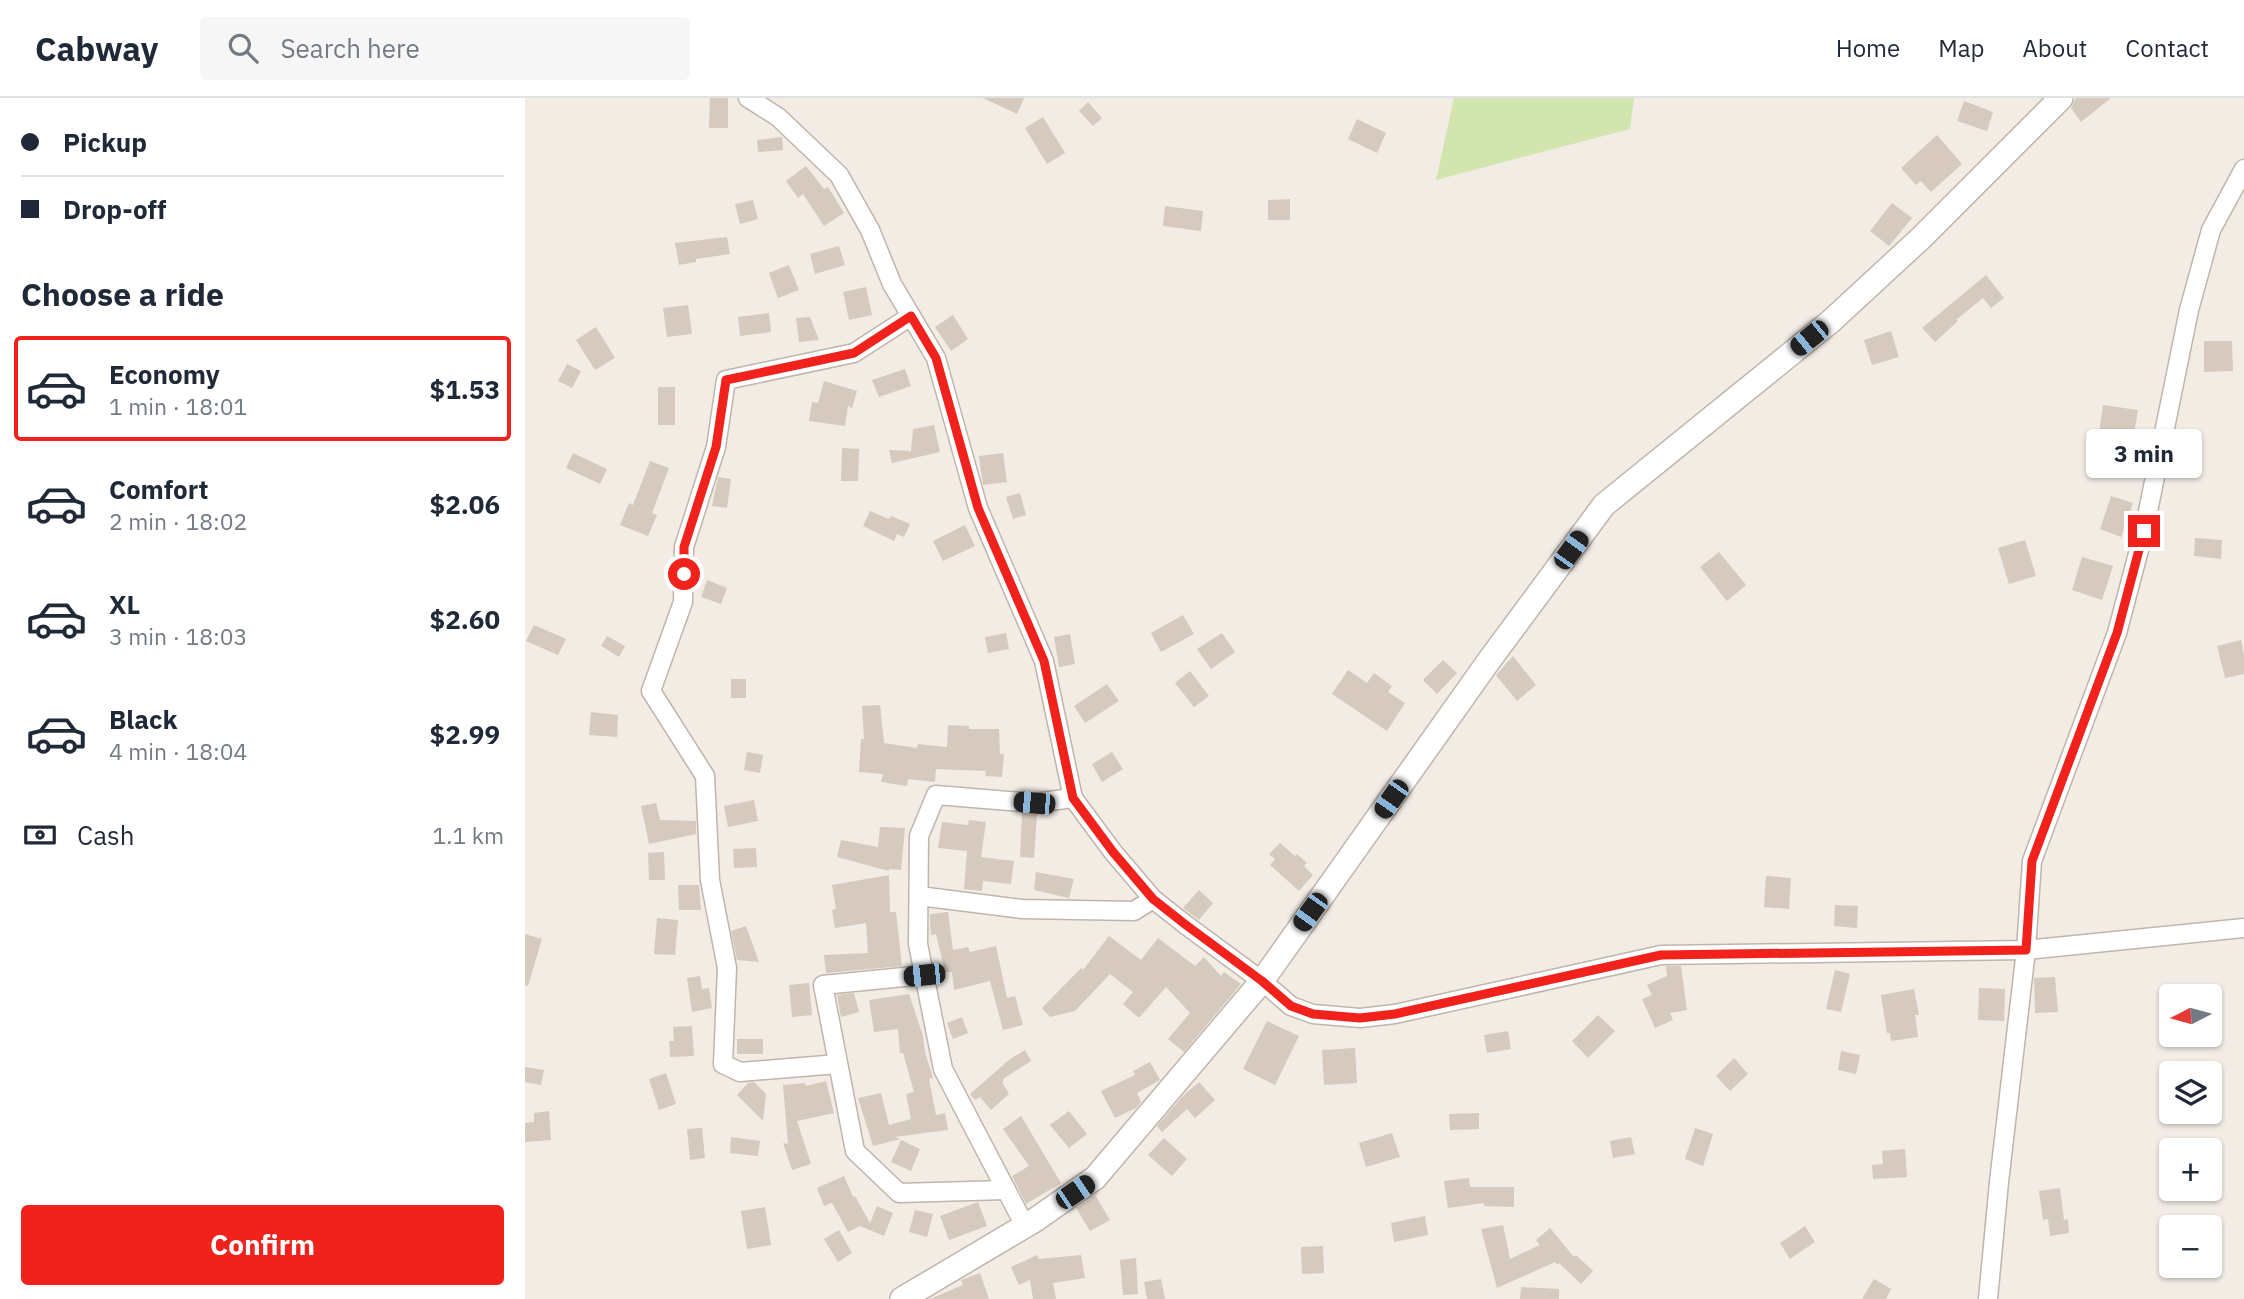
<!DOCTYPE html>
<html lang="en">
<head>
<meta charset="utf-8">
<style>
	body { margin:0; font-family:"IBM Plex Sans",sans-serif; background:#f6f6f7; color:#1f2937; height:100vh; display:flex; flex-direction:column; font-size:26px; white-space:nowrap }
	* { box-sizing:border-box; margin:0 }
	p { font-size:23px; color:#747a83 }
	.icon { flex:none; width:38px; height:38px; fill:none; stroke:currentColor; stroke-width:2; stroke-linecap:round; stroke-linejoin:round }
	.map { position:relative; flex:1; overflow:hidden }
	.sheet { display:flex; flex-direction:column; background:#fff; width:525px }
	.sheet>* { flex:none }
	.hud { display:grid; align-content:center; height:154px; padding:0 21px; background:#fff }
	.needle { width:46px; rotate:264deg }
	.buttons { position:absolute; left:1634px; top:886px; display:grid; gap:14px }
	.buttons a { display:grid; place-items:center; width:63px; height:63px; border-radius:7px; background:#fff; box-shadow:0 2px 5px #0004; font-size:35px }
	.end { position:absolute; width:32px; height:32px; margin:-16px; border:9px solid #f1211c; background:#fff; box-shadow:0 0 0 4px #fff }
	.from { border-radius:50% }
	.bubble { position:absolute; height:49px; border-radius:7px; background:#fff; box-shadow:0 2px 5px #0004; font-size:23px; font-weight:700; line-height:49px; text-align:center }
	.car { position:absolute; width:21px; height:42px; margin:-21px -10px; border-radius:9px; box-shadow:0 0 5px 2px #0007; background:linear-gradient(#222 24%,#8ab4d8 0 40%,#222 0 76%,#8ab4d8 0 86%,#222 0) }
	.hud b { display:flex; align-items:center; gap:24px; height:66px; font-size:26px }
	.hud b+b { border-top:2px solid #e0e1e3 }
	.hud i { width:18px; height:18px; background:#1f2937 }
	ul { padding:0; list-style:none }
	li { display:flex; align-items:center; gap:21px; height:105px; margin:0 14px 10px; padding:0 7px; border:4px solid transparent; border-radius:7px }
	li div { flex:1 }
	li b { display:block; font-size:26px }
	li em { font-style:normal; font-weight:700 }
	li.active { border-color:#f1211c }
	li>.icon { width:63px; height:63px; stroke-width:1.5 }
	h2 { padding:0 21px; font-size:32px; line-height:84px }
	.pay { display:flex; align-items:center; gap:18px; height:77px; padding:0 21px; font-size:26px }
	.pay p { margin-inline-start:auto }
	.button { display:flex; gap:14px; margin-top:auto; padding:14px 21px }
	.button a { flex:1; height:80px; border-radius:7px; background:#f1211c; color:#fff; font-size:28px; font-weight:700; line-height:80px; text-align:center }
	header { display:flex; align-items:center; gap:42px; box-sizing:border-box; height:98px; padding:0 35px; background:#fff; border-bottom:2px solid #e0e1e3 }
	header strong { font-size:33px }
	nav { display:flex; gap:38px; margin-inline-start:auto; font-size:24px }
	.search { width:490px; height:63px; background:#f6f6f7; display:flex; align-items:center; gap:18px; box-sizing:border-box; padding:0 24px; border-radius:7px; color:#747a83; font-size:26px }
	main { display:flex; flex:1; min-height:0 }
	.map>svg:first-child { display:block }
	.green { fill:#d3e5ae }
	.building { fill:#d6c9bd }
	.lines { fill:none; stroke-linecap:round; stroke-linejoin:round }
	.minor-casing { stroke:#bfb5ab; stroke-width:21 }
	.tertiary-casing { stroke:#bfb5ab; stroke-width:26 }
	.minor { stroke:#fff; stroke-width:18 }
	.tertiary { stroke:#fff; stroke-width:23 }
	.route { stroke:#f1211c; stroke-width:9 }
</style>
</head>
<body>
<header>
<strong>Cabway</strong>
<div class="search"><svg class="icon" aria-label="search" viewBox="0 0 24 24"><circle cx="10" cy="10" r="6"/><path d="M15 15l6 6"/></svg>Search here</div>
<nav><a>Home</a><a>Map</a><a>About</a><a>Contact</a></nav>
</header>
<main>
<section class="sheet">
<div class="hud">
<b><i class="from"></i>Pickup</b>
<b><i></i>Drop-off</b>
</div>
<h2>Choose a ride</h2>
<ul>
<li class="active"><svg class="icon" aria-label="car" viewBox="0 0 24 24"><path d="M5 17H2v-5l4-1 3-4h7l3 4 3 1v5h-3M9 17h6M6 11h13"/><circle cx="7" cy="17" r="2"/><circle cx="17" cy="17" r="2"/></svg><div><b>Economy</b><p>1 min · 18:01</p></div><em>$1.53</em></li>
<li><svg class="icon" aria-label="car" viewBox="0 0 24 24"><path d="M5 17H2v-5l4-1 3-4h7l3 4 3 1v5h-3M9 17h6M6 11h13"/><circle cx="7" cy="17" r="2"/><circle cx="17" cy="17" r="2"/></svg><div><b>Comfort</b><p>2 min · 18:02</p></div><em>$2.06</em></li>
<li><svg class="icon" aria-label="car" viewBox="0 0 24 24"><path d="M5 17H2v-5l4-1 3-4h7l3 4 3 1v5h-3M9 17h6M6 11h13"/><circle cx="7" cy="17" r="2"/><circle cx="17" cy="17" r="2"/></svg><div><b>XL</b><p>3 min · 18:03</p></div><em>$2.60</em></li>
<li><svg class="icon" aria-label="car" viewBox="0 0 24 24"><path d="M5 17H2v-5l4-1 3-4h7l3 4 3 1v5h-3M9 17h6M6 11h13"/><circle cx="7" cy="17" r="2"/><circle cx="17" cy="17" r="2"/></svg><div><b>Black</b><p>4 min · 18:04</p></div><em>$2.99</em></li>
</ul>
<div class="pay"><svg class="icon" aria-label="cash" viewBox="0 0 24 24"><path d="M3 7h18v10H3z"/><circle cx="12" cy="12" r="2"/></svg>Cash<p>1.1 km</p></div>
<div class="button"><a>Confirm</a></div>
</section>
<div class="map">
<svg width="1719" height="1201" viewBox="0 0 1719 1201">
	<rect width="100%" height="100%" fill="#f2ece5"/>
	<polygon class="green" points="929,0 1109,0 1105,31 911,82"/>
	<g class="building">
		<polygon points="185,0 203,0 203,30 184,30"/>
		<polygon points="458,0 499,0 492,16"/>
		<polygon points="1551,0 1586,0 1556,24 1546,10"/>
		<polygon points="1439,3 1468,14 1462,33 1432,23"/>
		<polygon points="563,4 577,20 568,28 554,13"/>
		<polygon points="518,19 540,55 522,66 500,30"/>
		<polygon points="832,21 861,35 852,55 823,41"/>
		<polygon points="1412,37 1437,66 1406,94 1396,83 1391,87 1376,70"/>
		<polygon points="257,39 258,52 233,54 232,42"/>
		<polygon points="281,68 299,91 303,89 319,115 299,128 278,96 273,100 261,83"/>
		<polygon points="765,101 765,122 743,122 743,102"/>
		<polygon points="228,102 233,121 215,126 210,106"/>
		<polygon points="1367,105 1387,120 1364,148 1345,133"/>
		<polygon points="640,108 678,113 676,133 638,128"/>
		<polygon points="202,139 205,156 171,161 171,164 154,167 150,145"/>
		<polygon points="314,148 320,167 290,176 285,156"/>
		<polygon points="264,167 274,192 253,200 244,175"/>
		<polygon points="1461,177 1479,200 1466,210 1458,200 1431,222 1433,223 1410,244 1397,230"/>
		<polygon points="341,189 347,217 324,222 318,194"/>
		<polygon points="163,207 167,236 142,239 138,210"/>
		<polygon points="244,215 246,234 215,238 213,219"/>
		<polygon points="428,217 443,241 426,253 410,229"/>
		<polygon points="285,219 294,242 274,244 271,220"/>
		<polygon points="71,229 90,260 70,272 51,242"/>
		<polygon points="1366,233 1374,259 1347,267 1339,242"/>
		<polygon points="1679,243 1707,243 1708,273 1679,274"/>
		<polygon points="42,266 56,273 47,290 33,283"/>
		<polygon points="380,271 386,288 354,299 347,282"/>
		<polygon points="299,283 332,293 327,310 323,308 320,328 284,323 287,304 293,305"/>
		<rect x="133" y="289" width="17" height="38"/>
		<polygon points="1578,307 1613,312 1608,341 1574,336"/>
		<polygon points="409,327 415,354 367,365 364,352 386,353 388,331"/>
		<polygon points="317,350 334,351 333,383 316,383"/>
		<polygon points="48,355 82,371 75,386 41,370"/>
		<polygon points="478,355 482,384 458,387 454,358"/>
		<polygon points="125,363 144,370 127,415 132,417 123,438 95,427 104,405 108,407"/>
		<polygon points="193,379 206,381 202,410 187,408"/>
		<polygon points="495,395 501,417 488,421 481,399"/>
		<polygon points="1586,398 1608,405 1596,439 1575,431"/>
		<polygon points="345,413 364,421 366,418 385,426 379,439 372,436 369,443 338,428"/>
		<polygon points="440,427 450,448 418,463 408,443"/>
		<polygon points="1670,440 1697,442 1696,461 1669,458"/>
		<polygon points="1500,442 1511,478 1484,486 1473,450"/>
		<polygon points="1194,454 1221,487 1202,503 1175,469"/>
		<polygon points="1557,459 1588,468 1577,502 1547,492"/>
		<polygon points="182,482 202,490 196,506 176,499"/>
		<polygon points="658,517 669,536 636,554 626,535"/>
		<polygon points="9,527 41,541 33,557 1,543"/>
		<polygon points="481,535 484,551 463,555 460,539"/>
		<polygon points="697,535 710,554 686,571 672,551"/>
		<polygon points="545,536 550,566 534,569 529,539"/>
		<polygon points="82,538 100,548 94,559 76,548"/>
		<polygon points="1716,542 1719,557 1719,576 1700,580 1692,548"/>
		<polygon points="988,558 1011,587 992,603 971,577"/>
		<polygon points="918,562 932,575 912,596 898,582"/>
		<polygon points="823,572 842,585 849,575 867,588 863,594 880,605 862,633 807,596"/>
		<polygon points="665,573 684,598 669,609 650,585"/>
		<rect x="206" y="581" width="15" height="19"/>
		<polygon points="582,586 594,603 560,625 549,608"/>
		<polygon points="355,607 359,645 392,650 393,646 422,649 423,627 444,628 444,631 474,631 475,656 479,656 477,679 460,678 461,673 411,671 410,684 383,681 382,688 356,684 358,676 334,674 336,641 339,641 337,608"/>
		<polygon points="66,614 93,617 92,639 64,637"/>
		<polygon points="222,654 238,657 235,675 219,672"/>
		<polygon points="587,654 598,671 577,684 567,666"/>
		<polygon points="229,702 233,723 203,729 199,708"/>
		<polygon points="131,705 135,722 171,723 171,736 124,746 116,708"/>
		<polygon points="497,715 512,716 509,760 495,759"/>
		<polygon points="444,722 461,724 456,759 489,763 486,786 458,783 457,793 439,791 442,753 413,750 417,724 443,727"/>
		<polygon points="355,729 380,730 376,772 364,771 364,773 312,759 316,742 353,749"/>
		<polygon points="755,745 770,758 772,756 782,765 779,768 788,777 774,793 745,767 750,761 744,756"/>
		<polygon points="231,750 232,769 209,770 208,751"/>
		<polygon points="139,754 140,782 124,782 123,755"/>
		<polygon points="511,774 549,781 544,800 509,792"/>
		<polygon points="364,777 365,814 371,814 377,868 301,875 299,857 343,855 341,825 310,830 307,812 311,811 307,787"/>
		<polygon points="1241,778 1266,780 1264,811 1239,809"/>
		<polygon points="153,787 174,787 176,812 154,812"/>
		<polygon points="674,792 688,805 674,822 658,810"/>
		<polygon points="1310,807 1333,808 1332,830 1309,828"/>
		<polygon points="423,814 428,852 443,849 445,854 471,848 482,900 490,898 498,927 478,932 465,883 429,892 427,874 420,874 411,836 406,837 405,825 405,816"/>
		<polygon points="132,820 153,822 150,857 129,856"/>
		<polygon points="221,828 234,864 212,862 206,833"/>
		<polygon points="0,836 17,841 3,888 0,887"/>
		<polygon points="584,838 616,862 633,840 670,868 679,859 696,878 699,874 716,886 659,954 643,941 665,915 641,889 614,920 598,906 608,894 585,876 550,913 525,919 517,910 556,870 558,872"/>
		<polygon points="1141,868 1156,868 1162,912 1145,915 1148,922 1130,930 1117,901 1127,897 1122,887 1142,878"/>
		<polygon points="1310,872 1325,876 1316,914 1301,911"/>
		<polygon points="175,878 177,891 184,890 187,910 167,914 162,880"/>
		<polygon points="1530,879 1533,914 1510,915 1509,880"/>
		<polygon points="284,885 287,917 267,919 264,887"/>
		<polygon points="1454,890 1480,891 1479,923 1453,922"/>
		<polygon points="1389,891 1394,917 1390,917 1393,939 1366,943 1365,935 1362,935 1356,897"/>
		<polygon points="329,895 334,914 316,919 312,897"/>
		<polygon points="384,896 398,938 400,954 408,980 404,981 411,1017 420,1015 423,1032 370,1039 375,1041 348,1048 333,1000 356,995 364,1027 386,1021 381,996 389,994 378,955 375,955 373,931 349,934 344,902"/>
		<polygon points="1073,917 1090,933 1063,960 1047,943"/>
		<polygon points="437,919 443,935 428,941 422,925"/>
		<polygon points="742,923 774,938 750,987 718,971"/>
		<polygon points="167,928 169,958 145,959 144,943 149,943 148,929"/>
		<polygon points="983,933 986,951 962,955 959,937"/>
		<rect x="212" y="941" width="26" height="15"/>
		<polygon points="830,950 832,985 799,987 797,952"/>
		<polygon points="500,952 506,963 478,981 479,982 477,984 484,996 466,1012 455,999 450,1002 445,996 485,961"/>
		<polygon points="1316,953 1335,957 1331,976 1313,972"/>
		<polygon points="1209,960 1223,976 1205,993 1191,978"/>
		<polygon points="625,964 635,982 612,995 616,1004 611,1010 590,1020 576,993 610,977 608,973"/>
		<polygon points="0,969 19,972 16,987 0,984"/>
		<polygon points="141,975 151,1006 134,1012 124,981"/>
		<polygon points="301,983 309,1015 272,1023 286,1066 267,1072 258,1045 263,1046 258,987 280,985 281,988"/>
		<polygon points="229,984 241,996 238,1023 212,997 223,985"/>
		<polygon points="674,984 690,1002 670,1020 662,1011 637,1034 632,1028 658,998"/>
		<polygon points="24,1013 26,1042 0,1044 0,1025 9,1024 9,1015"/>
		<polygon points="544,1013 562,1036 544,1050 525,1027"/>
		<polygon points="954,1015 954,1031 925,1032 924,1016"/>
		<polygon points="496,1018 536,1085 501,1106 487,1078 504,1068 478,1031"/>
		<polygon points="177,1030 180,1060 165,1062 162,1031"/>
		<polygon points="1170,1030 1188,1036 1178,1068 1160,1061"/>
		<polygon points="867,1035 875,1059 841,1069 834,1045"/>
		<polygon points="206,1039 235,1043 233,1058 205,1055"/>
		<polygon points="1106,1039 1110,1056 1088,1060 1085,1043"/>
		<polygon points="639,1040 662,1061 647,1078 623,1057"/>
		<polygon points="376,1042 395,1051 386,1073 366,1064"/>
		<polygon points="1380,1051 1382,1079 1348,1081 1347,1067 1358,1066 1357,1053"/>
		<polygon points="319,1078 328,1099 330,1098 345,1125 352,1108 368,1115 359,1138 335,1128 323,1134 307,1105 299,1108 292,1090"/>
		<polygon points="944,1080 945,1089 989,1089 989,1109 959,1108 959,1105 923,1110 919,1083"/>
		<polygon points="1535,1090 1539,1122 1543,1121 1544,1135 1525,1138 1523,1121 1518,1122 1514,1093"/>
		<polygon points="570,1097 585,1122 565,1133 551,1110"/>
		<polygon points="453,1104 462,1128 424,1142 415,1118"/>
		<polygon points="240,1109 246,1147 222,1151 216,1113"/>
		<polygon points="390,1112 408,1116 402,1139 384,1134"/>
		<polygon points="900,1118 903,1137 869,1144 866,1125"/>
		<polygon points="978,1127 985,1161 1015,1147 1011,1142 1025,1130 1049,1159 1051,1157 1068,1173 1056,1186 1034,1165 1032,1167 1030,1164 972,1190 956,1131"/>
		<polygon points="1280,1128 1290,1144 1265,1161 1255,1145"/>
		<polygon points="314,1132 327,1155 313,1164 299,1141"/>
		<polygon points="798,1148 799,1175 777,1176 776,1149"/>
		<polygon points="512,1157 514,1161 556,1157 560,1180 528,1185 531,1201 508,1201 505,1182 494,1187 486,1169"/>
		<polygon points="611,1160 613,1196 598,1197 595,1162"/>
		<polygon points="455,1175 464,1201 405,1201 438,1187 436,1182"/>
		<polygon points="636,1181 640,1201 622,1201 619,1184"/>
		<polygon points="1349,1181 1366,1191 1361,1201 1337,1201"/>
		<polygon points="996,1189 1034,1191 1034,1201 995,1201"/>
	</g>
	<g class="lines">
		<g class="minor-casing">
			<g id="minor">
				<polyline points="223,0 253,19 314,77 345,132 367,186 411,260 453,410 519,563 548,700 588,754 628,801 661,827 737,883 766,908 788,916 835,920 870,916 1136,857 1501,852 1719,830"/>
				<polyline points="394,798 497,811 609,813 628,801"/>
				<polyline points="399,877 298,887 330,1053 374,1095 481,1092"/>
				<polyline points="313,966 215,974 198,966 202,870 185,782 180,678 126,593 158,504 159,449 191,349 201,282 329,255 386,218"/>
				<polyline points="500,1128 418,971 393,846 394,738 411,697 509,705 548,700"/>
				<polyline points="1463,1201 1474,1084 1501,852 1507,763 1592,535 1619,433 1664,212 1686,132 1719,71"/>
			</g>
		</g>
		<g class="tertiary-casing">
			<polyline id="tertiary" points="377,1201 510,1122 570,1080 737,883 963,564 1079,407 1305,224 1396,140 1536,0"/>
		</g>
		<use href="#minor" class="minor"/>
		<use href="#tertiary" class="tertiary"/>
	</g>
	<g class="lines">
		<polyline class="route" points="159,476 159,449 191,349 201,282 329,255 386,218 411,260 453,410 519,563 548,700 588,754 628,801 661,827 737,883 766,908 788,916 835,920 870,916 1136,857 1501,852 1507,763 1592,535 1619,433"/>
	</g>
</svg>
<div class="buttons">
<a><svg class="needle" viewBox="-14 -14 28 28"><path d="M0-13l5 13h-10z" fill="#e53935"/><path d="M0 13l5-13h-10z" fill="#747a83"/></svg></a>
<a><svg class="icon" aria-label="layers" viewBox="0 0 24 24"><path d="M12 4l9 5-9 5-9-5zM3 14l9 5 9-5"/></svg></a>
<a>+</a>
<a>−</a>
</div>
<i class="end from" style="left:159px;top:476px"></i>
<i class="end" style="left:1619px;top:433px"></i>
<div class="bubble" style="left:1561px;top:331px;width:116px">3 min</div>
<i class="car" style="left:1284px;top:240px;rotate:231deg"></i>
<i class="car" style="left:1046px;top:452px;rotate:36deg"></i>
<i class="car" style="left:866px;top:701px;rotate:215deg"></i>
<i class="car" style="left:509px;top:705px;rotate:275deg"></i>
<i class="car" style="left:785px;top:814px;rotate:216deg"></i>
<i class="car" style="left:399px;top:877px;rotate:264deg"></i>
<i class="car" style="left:550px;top:1094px;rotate:56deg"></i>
</div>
</main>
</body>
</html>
